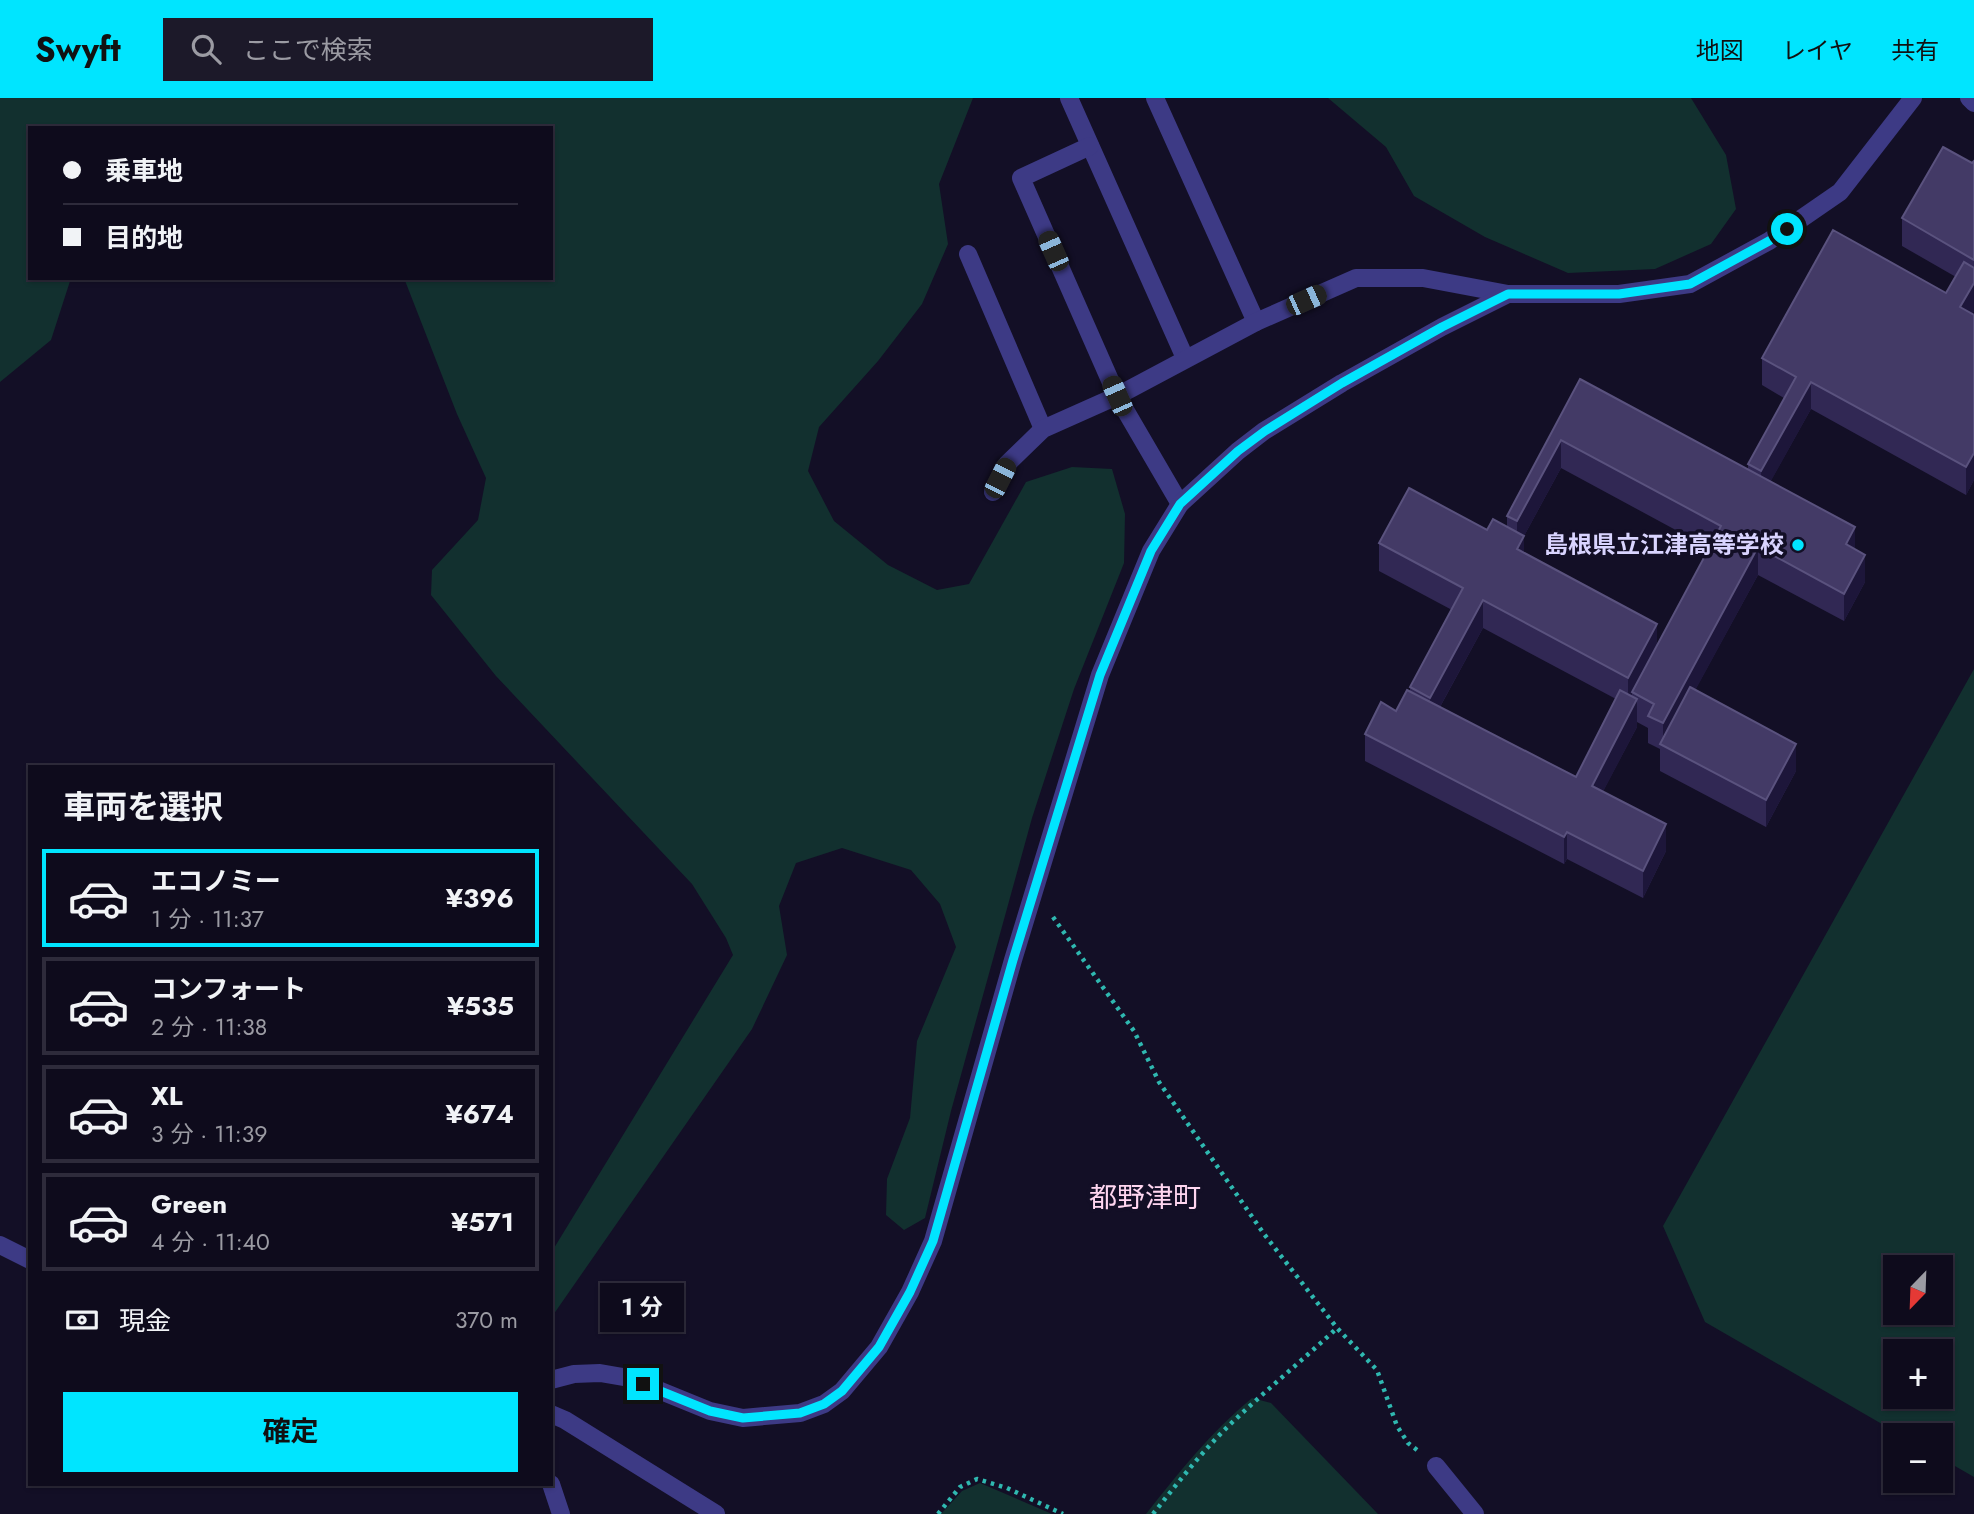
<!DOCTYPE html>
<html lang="ja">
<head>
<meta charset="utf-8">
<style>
	body { margin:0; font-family:Jost,"Noto Sans JP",sans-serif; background:#1c1929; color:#f1f3f6; height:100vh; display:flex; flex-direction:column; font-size:26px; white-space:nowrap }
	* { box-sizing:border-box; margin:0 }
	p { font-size:23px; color:#9b9ba3 }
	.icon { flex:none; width:38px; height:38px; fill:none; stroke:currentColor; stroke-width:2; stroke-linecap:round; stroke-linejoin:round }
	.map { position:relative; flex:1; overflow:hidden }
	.side { position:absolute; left:28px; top:667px; width:525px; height:721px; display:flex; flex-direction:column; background:#0e0b1c; border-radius:0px; box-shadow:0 2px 5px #0004,0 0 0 2px #2e2b3b }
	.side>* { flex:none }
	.hud { position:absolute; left:28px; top:28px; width:525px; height:154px; border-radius:0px; box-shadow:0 2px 5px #0004,0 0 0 2px #2e2b3b; display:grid; align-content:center; height:154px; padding:0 35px; background:#0e0b1c }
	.needle { width:46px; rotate:203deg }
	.controls { position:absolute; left:1883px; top:1157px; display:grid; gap:14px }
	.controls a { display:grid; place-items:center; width:70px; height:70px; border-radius:0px; background:#0e0b1c; box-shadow:0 2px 5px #0004,0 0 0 2px #2e2b3b; font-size:35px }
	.end { position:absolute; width:32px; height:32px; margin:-16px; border:9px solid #00e5ff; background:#111; box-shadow:0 0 0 4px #111 }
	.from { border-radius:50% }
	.bubble { position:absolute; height:49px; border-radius:0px; background:#0e0b1c; box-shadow:0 2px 5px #0004,0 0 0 2px #2e2b3b; font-size:23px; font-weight:700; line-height:49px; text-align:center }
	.car { position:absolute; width:21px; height:42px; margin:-21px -10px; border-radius:9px; box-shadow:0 0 5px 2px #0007; background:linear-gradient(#222 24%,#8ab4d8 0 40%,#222 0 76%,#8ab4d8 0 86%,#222 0) }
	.hud b { display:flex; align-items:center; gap:24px; height:66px; font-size:26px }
	.hud b+b { border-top:2px solid #2e2b3b }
	.hud i { width:18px; height:18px; background:#f1f3f6 }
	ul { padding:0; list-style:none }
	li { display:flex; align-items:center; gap:21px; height:98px; margin:0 14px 10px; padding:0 21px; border:4px solid #2e2b3b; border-radius:0px }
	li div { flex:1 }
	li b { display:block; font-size:26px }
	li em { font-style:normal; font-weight:700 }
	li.selected { border-color:#00e5ff }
	li>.icon { width:63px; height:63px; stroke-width:1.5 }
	h2 { padding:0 35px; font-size:32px; line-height:84px }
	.pay { display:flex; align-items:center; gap:18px; height:77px; padding:0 35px; font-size:26px }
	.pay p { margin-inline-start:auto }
	.action { display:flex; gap:14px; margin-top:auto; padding:14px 35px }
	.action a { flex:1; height:80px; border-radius:0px; background:#00e5ff; color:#111; font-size:28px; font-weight:700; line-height:80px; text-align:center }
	header { display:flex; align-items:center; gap:42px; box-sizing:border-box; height:98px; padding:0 35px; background:#00e5ff; color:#111 }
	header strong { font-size:33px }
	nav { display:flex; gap:38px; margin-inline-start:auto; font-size:24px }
	.search { width:490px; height:63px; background:#1c1929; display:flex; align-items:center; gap:18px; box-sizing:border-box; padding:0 24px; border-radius:0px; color:#9b9ba3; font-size:26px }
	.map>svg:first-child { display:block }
	.green { fill:#12302f; fill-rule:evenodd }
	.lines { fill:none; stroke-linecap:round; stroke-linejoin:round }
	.path { stroke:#2fb8b0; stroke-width:4.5; stroke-dasharray:3.5 5; stroke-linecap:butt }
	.minor { stroke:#3d3a85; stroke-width:18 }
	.wall { fill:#312854; fill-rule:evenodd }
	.shaded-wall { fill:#1d163a }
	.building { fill:#433a66; stroke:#5a527e; stroke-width:2 }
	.route { stroke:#00e5ff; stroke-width:9 }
	.poi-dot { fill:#00e5ff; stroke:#130f26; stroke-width:2.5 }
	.labels { text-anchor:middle; stroke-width:7; stroke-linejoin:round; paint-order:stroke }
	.poi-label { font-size:24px; font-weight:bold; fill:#d9d4ff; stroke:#130f26; text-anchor:end }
	.quarter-label { font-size:28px; fill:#ffd6f0; stroke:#130f26 }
</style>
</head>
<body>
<header>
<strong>Swyft</strong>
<div class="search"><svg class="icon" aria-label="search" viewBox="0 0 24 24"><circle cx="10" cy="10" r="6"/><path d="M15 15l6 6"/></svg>ここで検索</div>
<nav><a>地図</a><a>レイヤ</a><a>共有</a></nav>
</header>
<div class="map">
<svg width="1974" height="1416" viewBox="0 0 1974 1416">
	<rect width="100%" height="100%" fill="#130f26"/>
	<g class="green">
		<polygon points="0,0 973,0 939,86 948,146 922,206 878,263 819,329 808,373 834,423 888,467 937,492 969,486 1026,384 1072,369 1112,371 1125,416 1124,465 1074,591 1032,720 951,1013 925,1120 904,1132 886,1117 887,1081 910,1020 917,943 956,849 940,806 911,772 842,750 796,765 779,808 787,857 752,931 551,1220 551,1155 733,857 726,840 692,786 496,578 431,497 432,472 478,422 486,380 457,316 404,180 551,180 551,30 30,30 30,180 71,180 51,242 0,284"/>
		<polygon points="1328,0 1691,0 1726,57 1736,111 1711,146 1655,171 1568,175 1485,139 1414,98 1386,49"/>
		<path d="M1974 571V1379L1941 1360V1337H1901L1705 1224 1663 1128ZM1895 1169H1941V1214H1895ZM1941 1253V1298H1895V1253Z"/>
		<path d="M1252 1300 1271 1305 1378 1416H1146C1179 1374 1211 1334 1252 1300Z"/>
		<polygon points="980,1385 1052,1416 941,1416 962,1393"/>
	</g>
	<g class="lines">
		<g class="path">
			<polyline points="1053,819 1134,933 1159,984 1264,1136 1337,1230 1377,1272 1397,1328 1408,1345 1417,1352"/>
			<polyline points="938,1416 960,1389 977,1381 1007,1390 1063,1416"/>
			<path d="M1153 1416C1180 1382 1207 1347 1239 1318 1271 1288 1305 1260 1337 1230"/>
		</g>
		<g class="minor">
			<polyline points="1069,0 1185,260"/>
			<polyline points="1155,0 1256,224"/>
			<polyline points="1969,0 1974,5"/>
			<polyline points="1090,48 1021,80 1117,298 1180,406"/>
			<polyline points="968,156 1043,331"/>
			<polyline points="993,394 1007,366 1043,331 1117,298 1256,224 1356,180 1423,180 1508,196"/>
			<polyline points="0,1147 30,1162"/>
			<polyline points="551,1282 574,1276 600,1275 629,1280 710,1313 743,1320 800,1315 824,1306 842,1293 879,1249 910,1194 933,1143 1013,862 1100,577 1151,453 1180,406 1238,353 1264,333 1342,285 1442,229 1508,196 1619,196 1690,186 1769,143 1840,94 1913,0"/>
			<polyline points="551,1316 565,1322 716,1416"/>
			<polyline points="1436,1368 1475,1416"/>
			<polyline points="551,1386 561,1416"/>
		</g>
	</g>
	<path class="wall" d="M1974 63V213L1972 216 1974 217V382L1966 397 1811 311 1770 384 1855 451 1865 484 1844 523 1758 477 1695 592 1796 673 1766 729 1660 673V651L1648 645V630L1637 624V629L1603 693 1666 753 1643 800 1567 761 1564 766 1365 663V636L1396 613 1410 594V589L1452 512 1379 473V445L1487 432 1507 428V418L1580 281 1748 371V366L1784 300 1762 287V260L1946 195 1956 179 1902 148V120L1972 65ZM1561 370 1709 450 1657 547 1524 454V438ZM1483 530 1616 601 1576 679 1440 609Z"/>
	<g class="shaded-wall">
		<polygon points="1974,185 1974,213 1960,237 1960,209"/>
		<polygon points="1811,284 1811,311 1761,401 1761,373"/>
		<polygon points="1561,342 1561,370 1524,438 1524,465 1517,478 1517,423"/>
		<polygon points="1974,355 1974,382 1966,397 1966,369"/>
		<polygon points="1855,429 1855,456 1846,446"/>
		<polygon points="1758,449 1758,477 1665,648 1663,647 1663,625"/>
		<polygon points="1865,457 1865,484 1844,523 1844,496"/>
		<polygon points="1483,502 1483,530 1430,627 1430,600"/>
		<polygon points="1657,526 1657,554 1632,594 1632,600 1628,608 1628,580"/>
		<polygon points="1637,601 1637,629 1592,715 1592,688"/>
		<polygon points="1796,646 1796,673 1766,729 1766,702"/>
		<polygon points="1666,726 1666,753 1643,800 1643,773"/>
		<polygon points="1567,734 1567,761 1564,766 1564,739"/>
	</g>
	<g class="building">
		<polygon points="1943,49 1972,65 1974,63 1974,162 1902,120"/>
		<polygon points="1833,132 1946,195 1964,164 1974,170 1974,185 1960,209 1974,217 1974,355 1966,369 1811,284 1761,373 1748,366 1796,279 1762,260"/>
		<polygon points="1580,281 1855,429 1846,446 1865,457 1844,496 1758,449 1663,625 1648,618 1654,606 1632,594 1721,428 1561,342 1517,423 1507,418"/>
		<polygon points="1409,390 1487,432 1493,421 1524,438 1517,451 1657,526 1628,580 1483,502 1430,600 1410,589 1463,490 1379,445"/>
		<polygon points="1690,589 1796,646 1766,702 1660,646"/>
		<polygon points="1407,592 1576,679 1620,592 1637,601 1592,688 1666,726 1643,773 1567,734 1564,739 1365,636 1381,604 1396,613"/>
	</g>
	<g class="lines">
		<polyline class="route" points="643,1286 710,1313 743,1320 800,1315 824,1306 842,1293 879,1249 910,1194 933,1143 1013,862 1100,577 1151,453 1180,406 1238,353 1265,333 1342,285 1442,229 1508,196 1619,196 1690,186 1769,143 1787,131"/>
	</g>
	<circle class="poi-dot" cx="1798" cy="447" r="7"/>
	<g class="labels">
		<g class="poi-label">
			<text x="1784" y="455">島根県立江津高等学校</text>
		</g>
		<g class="quarter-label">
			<text x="1145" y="1109">都野津町</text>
		</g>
	</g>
</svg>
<div class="controls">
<a><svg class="needle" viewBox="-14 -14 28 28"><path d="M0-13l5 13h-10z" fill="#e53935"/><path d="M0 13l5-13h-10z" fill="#9b9ba3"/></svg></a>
<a>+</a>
<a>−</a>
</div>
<i class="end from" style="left:1787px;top:131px"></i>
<i class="end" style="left:643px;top:1286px"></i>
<div class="bubble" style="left:600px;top:1185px;width:84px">1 分</div>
<i class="car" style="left:1053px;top:153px;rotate:336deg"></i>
<i class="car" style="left:1306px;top:202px;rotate:66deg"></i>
<i class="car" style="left:1117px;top:298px;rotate:336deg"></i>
<i class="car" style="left:1000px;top:380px;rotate:27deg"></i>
<div class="hud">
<b><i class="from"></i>乗車地</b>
<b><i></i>目的地</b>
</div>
<section class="side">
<h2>車両を選択</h2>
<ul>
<li class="selected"><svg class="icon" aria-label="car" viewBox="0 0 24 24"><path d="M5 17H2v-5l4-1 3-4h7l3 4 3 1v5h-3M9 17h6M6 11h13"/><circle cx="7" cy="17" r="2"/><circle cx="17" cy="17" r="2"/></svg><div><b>エコノミー</b><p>1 分 · 11:37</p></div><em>¥396</em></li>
<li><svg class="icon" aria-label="car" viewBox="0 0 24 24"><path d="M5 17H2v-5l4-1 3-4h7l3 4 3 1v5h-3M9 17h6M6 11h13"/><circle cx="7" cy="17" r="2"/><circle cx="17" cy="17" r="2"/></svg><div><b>コンフォート</b><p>2 分 · 11:38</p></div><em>¥535</em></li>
<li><svg class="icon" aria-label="car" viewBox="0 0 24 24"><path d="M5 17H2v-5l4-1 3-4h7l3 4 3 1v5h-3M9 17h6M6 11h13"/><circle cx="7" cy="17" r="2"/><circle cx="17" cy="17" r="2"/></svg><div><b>XL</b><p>3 分 · 11:39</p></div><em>¥674</em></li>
<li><svg class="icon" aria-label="car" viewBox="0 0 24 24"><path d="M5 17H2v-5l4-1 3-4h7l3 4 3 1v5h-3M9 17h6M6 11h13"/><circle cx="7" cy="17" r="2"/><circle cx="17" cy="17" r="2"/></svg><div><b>Green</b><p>4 分 · 11:40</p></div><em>¥571</em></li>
</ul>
<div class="pay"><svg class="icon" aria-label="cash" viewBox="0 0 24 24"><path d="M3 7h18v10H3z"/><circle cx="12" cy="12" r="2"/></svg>現金<p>370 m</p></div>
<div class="action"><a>確定</a></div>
</section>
</div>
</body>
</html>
